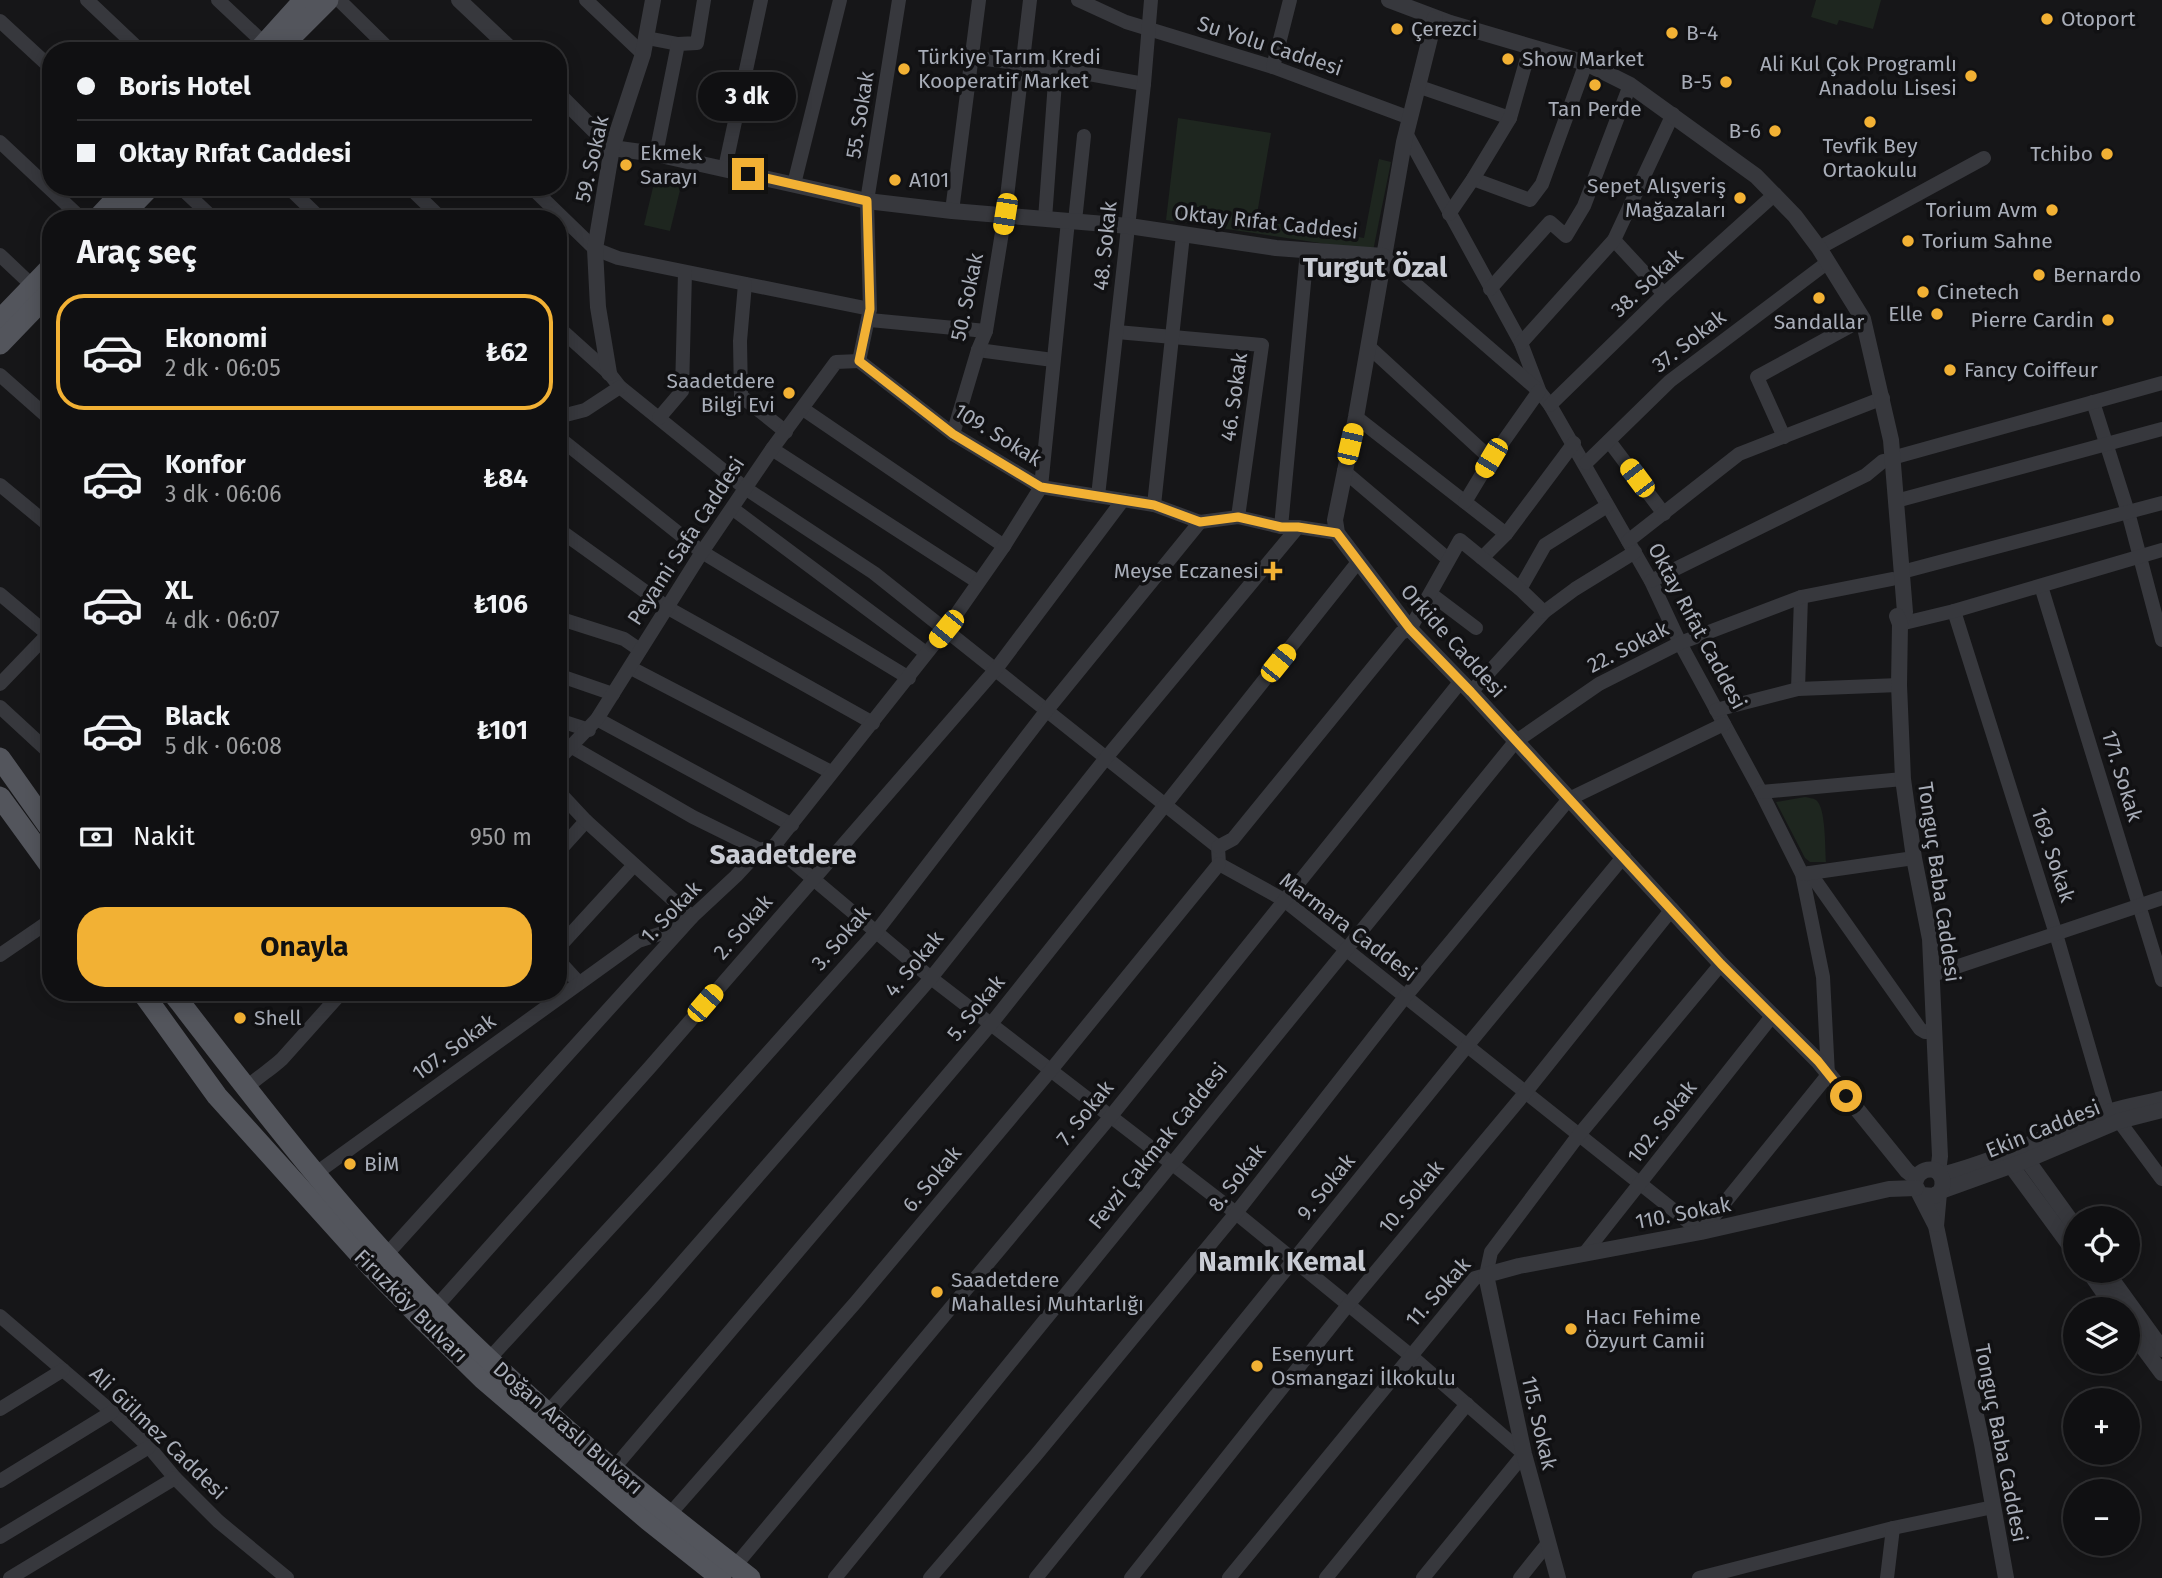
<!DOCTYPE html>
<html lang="tr">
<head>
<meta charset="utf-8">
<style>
	body { margin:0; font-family:"Fira Sans",sans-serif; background:#19191b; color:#f1f3f6; height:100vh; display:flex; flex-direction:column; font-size:26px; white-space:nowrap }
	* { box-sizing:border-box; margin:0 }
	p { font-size:23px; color:#9c9d9f }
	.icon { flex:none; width:38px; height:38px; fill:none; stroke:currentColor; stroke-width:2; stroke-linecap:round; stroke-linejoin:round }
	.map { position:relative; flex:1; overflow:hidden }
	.drawer { position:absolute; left:42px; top:210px; width:525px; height:791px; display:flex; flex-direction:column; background:#101012; border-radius:28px; box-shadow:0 4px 18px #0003,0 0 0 2px #303032 }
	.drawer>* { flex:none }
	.top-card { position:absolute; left:42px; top:42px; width:525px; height:154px; border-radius:28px; box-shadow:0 4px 18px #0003,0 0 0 2px #303032; display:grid; align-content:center; height:154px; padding:0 35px; background:#101012 }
	.tools { position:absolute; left:2063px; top:1206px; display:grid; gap:14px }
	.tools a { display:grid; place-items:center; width:77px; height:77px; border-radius:50%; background:#101012; box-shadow:0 4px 18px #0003,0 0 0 2px #303032; font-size:35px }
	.end { position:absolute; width:32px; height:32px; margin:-16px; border:9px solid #f2b134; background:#111; box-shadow:0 0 0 4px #111 }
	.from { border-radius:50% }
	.bubble { position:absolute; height:49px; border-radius:24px; background:#101012; box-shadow:0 4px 18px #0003,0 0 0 2px #303032; font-size:23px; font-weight:700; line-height:49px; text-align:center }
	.car { position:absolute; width:21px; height:42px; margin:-21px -10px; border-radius:9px; box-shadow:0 0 5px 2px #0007; background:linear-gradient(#f5c518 24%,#345 0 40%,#f5c518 0 76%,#345 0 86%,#f5c518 0) }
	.top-card b { display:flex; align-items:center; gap:24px; height:66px; font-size:26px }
	.top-card b+b { border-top:2px solid #303032 }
	.top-card i { width:18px; height:18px; background:#f1f3f6 }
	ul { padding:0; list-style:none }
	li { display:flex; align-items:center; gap:21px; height:116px; margin:0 14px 10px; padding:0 21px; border:4px solid transparent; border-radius:28px }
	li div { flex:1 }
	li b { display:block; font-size:26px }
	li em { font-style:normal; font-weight:700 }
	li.selected { border-color:#f2b134 }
	li>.icon { width:63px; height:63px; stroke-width:1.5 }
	h2 { padding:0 35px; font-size:32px; line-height:84px }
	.pay { display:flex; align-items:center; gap:18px; height:77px; padding:0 35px; font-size:26px }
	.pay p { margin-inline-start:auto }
	.primary-button { display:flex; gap:14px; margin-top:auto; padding:14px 35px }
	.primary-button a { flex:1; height:80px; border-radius:28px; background:#f2b134; color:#111; font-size:28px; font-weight:700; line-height:80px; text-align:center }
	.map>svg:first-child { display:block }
	.green { fill:#1e261f }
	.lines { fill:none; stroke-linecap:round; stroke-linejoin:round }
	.minor { stroke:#37383d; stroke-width:14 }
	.tertiary { stroke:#37383d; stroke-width:16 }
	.primary { stroke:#53555c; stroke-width:21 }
	.route { stroke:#f2b134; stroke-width:9 }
	.poi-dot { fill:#f2b134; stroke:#111113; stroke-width:2.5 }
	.labels { text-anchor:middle; stroke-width:7; stroke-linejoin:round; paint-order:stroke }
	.poi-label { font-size:21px; fill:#a8adb8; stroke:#111113; text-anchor:start }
	.street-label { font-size:21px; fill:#a8adb8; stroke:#111113 }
	.district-label { font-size:28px; font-weight:bold; fill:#c9ccd4; stroke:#111113 }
</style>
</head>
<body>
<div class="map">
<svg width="2162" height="1578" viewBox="0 0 2162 1578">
	<rect width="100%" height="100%" fill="#161618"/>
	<g class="green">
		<polygon points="1816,0 1881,0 1873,29 1839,20 1837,25 1811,17"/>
		<polygon points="1178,118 1271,133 1256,220 1364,238 1379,159 1391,162 1373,251 1166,220"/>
		<polygon points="655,179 681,186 670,231 644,225"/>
		<path d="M1805 797C1809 798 1813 798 1816 800 1826 807 1825 849 1826 862H1810L1805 858 1776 802Z"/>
	</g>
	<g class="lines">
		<g class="minor">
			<polyline points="87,0 141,51"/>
			<polyline points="218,0 265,44"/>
			<polyline points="339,0 391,51"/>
			<polyline points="586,0 643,54"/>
			<polyline points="1078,0 1126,22 1273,67 1410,118"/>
			<polyline points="0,21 51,68"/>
			<polyline points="647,38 678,44"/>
			<polyline points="970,57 1056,68 1144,84"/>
			<polyline points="1273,67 1290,0"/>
			<polyline points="1417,86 1510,118"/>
			<polyline points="1406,133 1521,343 1539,390"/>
			<polyline points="0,142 82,219"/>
			<polyline points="656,154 678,44 697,43 704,0"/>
			<polyline points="725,168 761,0"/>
			<polyline points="1473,179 1530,200 1542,184 1586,63"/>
			<polyline points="794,184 840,0"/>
			<polyline points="180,187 214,219"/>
			<polyline points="288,187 321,219"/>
			<polyline points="409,187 442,219"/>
			<polyline points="531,187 595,249 618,258 870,309"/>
			<polyline points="952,211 979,0"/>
			<polyline points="1449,214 1473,179 1510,118 1530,48"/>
			<polyline points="1045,219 1056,68"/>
			<polyline points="1075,221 1084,136"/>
			<polyline points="1614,240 1664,294"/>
			<polyline points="1819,248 1984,158"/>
			<polyline points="0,255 37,290"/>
			<polyline points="745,284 740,341 741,396 786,432"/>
			<polyline points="1490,289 1550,222 1566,236 1584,206 1630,85"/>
			<polyline points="870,320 986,331"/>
			<polyline points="558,327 609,373 620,387 745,488 874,573 1218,847 1219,864 1284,900 1701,1232 1828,1075 1823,977 1802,874 1761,792 1680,643 1651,581 1550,405 1539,391 1383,256"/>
			<polyline points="1117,332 1262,345 1238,517"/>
			<polyline points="1521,343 1614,240 1673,114"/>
			<polyline points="1368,346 1491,459"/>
			<polyline points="978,350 1053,360"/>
			<polyline points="859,361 953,434 1041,487 1154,505 1200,522 1238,517 1281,527 1298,527 1337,533"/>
			<polyline points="859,361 870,309 867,201 899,0"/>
			<polyline points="0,375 51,420"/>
			<polyline points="2093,402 2128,512 2162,640"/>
			<polyline points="1550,405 1664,294 1775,194"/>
			<polyline points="803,409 1004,546"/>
			<polyline points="558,417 585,410 620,387"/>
			<polyline points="1356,417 1506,534"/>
			<polyline points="659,418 682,391 685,272"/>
			<polyline points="953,434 978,350 986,331 1005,214 1030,0"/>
			<polyline points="558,437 702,552 909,678"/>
			<polyline points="1784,437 1757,377 1863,319"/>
			<polyline points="1609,441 1664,514"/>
			<polyline points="772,449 978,582"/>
			<polyline points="1892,458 2162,383"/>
			<polyline points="1586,463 1670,381 1828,262"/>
			<polyline points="1344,471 1448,559"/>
			<polyline points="0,485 51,527"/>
			<polyline points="1098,496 1144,84 1151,0"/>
			<polyline points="1896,501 2162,429"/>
			<polyline points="1465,502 1491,459 1539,391"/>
			<polyline points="1154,505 1183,235"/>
			<polyline points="733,509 926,653"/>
			<polyline points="1281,527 1307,251"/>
			<polyline points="558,529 668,608 873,723"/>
			<polyline points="1628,541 1739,454 1883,398"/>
			<polyline points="1482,558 1506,534 1574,443"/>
			<polyline points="1902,572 2162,503"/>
			<polyline points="1651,581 1866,475 1883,461"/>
			<polyline points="2041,586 2162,980"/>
			<polyline points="1520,589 1545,545 1607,506"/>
			<polyline points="0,594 51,637"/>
			<polyline points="1431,594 1476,628"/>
			<polyline points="1954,611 2056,934 2108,1113"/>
			<polyline points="558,618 624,639 640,650"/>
			<polyline points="1900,624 1954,611 2162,550"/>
			<polyline points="631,668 831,772"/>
			<polyline points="558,675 613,694"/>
			<polyline points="0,684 51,631"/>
			<polyline points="1798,689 1801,597"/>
			<polyline points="1471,692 1544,612 1575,589 1635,552"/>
			<polyline points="0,707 51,754"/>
			<polyline points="1716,710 1798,689 1899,685"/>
			<polyline points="597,719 792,825"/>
			<polyline points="558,720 589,730"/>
			<polyline points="572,747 693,817 760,850"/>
			<polyline points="558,760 597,719 702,552 772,449 836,362 859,361"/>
			<polyline points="1761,792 1903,779"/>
			<polyline points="774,846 931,978 1236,1213 1410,1355 1524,1454 1423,1578"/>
			<polyline points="1218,847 1233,839 1401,633 1410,629 1460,540 1520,589 1544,612"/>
			<polyline points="558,852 586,821"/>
			<polyline points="1810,873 1920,1029 1925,1032 1933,1032"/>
			<polyline points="1803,874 1914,858"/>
			<polyline points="558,948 634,865"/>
			<polyline points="0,955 51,920"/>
			<polyline points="558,960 579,983"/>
			<polyline points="1932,975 2162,898"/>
			<path d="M246 1088C258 1077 270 1070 282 1059L342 992"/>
			<polyline points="2119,1121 2162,1179"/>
			<polyline points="315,1174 638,941 669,931 692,917 586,821 558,791"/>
			<polyline points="387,1254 692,917 736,876 760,850 774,846 946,629 1004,546 1041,487 1068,221"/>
			<polyline points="1584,1254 1773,1015"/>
			<polyline points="436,1307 651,1066 996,669 1123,500"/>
			<polyline points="0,1316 112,1412 149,1447 175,1478 218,1521 287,1578"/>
			<polyline points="489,1359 663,1170 876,932 1047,710 1200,522"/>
			<polyline points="0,1409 63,1370"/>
			<polyline points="547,1413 654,1295 931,978 1106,758 1298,527"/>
			<polyline points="613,1469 991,1024 1358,562"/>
			<polyline points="0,1481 112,1412"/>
			<polyline points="669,1515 856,1302 1051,1070 1219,864"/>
			<polyline points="0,1537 149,1447"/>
			<polyline points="735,1566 1111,1116 1461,681"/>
			<polyline points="10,1578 175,1478"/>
			<polyline points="835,1578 1515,742 1599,684 1680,643 1801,597 1892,579"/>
			<polyline points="930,1578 1036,1455 1236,1213 1405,997 1569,799 1724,724"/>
			<polyline points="1036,1578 1467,1046 1624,856"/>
			<polyline points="1131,1578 1348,1305 1525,1093 1672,909"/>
			<polyline points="1229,1578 1475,1278 1486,1275 1491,1252 1578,1136 1721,964"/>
			<polyline points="1326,1578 1467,1404"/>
			<polyline points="1520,1578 1548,1543"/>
			<polyline points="1699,1578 1893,1528 1993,1507"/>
			<polyline points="1887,1578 1893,1528"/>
		</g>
		<g class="tertiary">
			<polyline points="459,0 513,51"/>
			<polyline points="1389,0 1450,23 1586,63 1630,85 1756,176 1795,216 1819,248 1863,319 1891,440 1905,612 1900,624"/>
			<polyline points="1435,18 1404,142 1356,417 1335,520 1337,533 1410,629 1471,692 1721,964 1818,1061 1907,1171 1916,1178"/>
			<polyline points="558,94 612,148"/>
			<polyline points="612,148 656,154 867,201 952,211 1129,226 1276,248 1383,256"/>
			<polyline points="609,373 598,307 595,249 612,148 643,54 653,0"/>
			<polyline points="1897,616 1900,624 1899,685 1903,779 1914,858 1930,939 1940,1156 1938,1172"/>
			<polyline points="2022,1153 2076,1228"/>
			<polyline points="2007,1160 2076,1254"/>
			<path d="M1941 1175C1999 1160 2053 1133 2109 1112 2126 1106 2144 1104 2162 1099"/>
			<polyline points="1941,1191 2027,1160 2119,1121 2162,1110"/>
			<polyline points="1939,1193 1936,1226 1982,1444 2006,1578"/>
			<path d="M1922 1195 1934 1196 1941 1191C1944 1182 1943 1175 1935 1170 1923 1168 1916 1174 1915 1185L1935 1224"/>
			<polyline points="2088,1270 2115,1309"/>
			<polyline points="2105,1270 2162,1349"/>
			<polyline points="2128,1327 2162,1373"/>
			<polyline points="1558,1578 1524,1454 1486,1275 1519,1266 1701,1232 1889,1189 1916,1188"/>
		</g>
		<g class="primary">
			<polyline points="258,51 304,0"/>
			<polyline points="277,51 328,0"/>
			<polyline points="97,219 127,187"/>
			<polyline points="119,219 150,187"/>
			<polyline points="0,320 51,267"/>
			<polyline points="0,344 51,291"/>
			<polyline points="0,758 51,830"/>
			<polyline points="0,797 51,867"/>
			<polyline points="142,992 217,1096 372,1268 423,1320 483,1379 648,1520 721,1578"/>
			<path d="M172 992C256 1101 340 1211 437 1309 534 1407 641 1494 750 1578"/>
		</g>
	</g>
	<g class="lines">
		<polyline class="route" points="748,174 867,201 870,309 859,361 953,434 1041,487 1154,505 1200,522 1238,517 1281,527 1298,527 1337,533 1410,629 1471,692 1721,964 1818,1061 1846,1096"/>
	</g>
	<g class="poi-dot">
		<circle cx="2047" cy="19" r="7"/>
		<circle cx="1397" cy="29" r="7"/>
		<circle cx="1672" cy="33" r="7"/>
		<circle cx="1508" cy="59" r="7"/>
		<circle cx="904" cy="69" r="7"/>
		<circle cx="1971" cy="76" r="7"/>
		<circle cx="1726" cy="82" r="7"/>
		<circle cx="1595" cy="85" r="7"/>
		<circle cx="1870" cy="122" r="7"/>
		<circle cx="1775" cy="131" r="7"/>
		<circle cx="2107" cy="154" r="7"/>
		<circle cx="626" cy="165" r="7"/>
		<circle cx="895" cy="180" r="7"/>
		<circle cx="1740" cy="198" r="7"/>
		<circle cx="2052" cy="210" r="7"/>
		<circle cx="1908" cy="241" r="7"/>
		<circle cx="2039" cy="275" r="7"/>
		<circle cx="1923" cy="292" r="7"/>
		<circle cx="1819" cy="298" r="7"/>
		<circle cx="1937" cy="314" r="7"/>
		<circle cx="2108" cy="320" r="7"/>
		<circle cx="1950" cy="370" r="7"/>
		<circle cx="789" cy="393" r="7"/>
		<path d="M1269.5 560.5h7v7h7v7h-7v7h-7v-7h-7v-7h7z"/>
		<circle cx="240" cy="1018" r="7"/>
		<circle cx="350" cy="1164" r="7"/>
		<circle cx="937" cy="1292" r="7"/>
		<circle cx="1571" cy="1329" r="7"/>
		<circle cx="1257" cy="1366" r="7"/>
	</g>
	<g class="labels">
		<g class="poi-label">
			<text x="2061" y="26">Otoport</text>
			<text x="1411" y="36">Çerezci</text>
			<text x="1686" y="40">B-4</text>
			<text x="918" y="64">Türkiye Tarım Kredi<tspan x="918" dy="24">Kooperatif Market</tspan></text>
			<text x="1522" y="66">Show Market</text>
			<text x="1957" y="71" text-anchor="end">Ali Kul Çok Programlı<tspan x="1957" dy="24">Anadolu Lisesi</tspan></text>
			<text x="1712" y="89" text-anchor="end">B-5</text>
			<text x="1595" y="116" text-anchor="middle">Tan Perde</text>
			<text x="1761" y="138" text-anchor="end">B-6</text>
			<text x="1870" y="153" text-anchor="middle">Tevfik Bey<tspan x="1870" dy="24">Ortaokulu</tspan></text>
			<text x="640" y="160">Ekmek<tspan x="640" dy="24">Sarayı</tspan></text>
			<text x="2093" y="161" text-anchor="end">Tchibo</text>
			<text x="909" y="187">A101</text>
			<text x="1726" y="193" text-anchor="end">Sepet Alışveriş<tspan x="1726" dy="24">Mağazaları</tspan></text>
			<text x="2038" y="217" text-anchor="end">Torium Avm</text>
			<text x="1922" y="248">Torium Sahne</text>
			<text x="2053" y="282">Bernardo</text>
			<text x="1937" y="299">Cinetech</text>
			<text x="1923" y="321" text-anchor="end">Elle</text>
			<text x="2094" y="327" text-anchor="end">Pierre Cardin</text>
			<text x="1819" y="329" text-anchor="middle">Sandallar</text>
			<text x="1964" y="377">Fancy Coiffeur</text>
			<text x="775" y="388" text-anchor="end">Saadetdere<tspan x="775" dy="24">Bilgi Evi</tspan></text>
			<text x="1259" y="578" text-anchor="end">Meyse Eczanesi</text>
			<text x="254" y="1025">Shell</text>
			<text x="364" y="1171">BİM</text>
			<text x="951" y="1287">Saadetdere<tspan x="951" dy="24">Mahallesi Muhtarlığı</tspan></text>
			<text x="1585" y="1324">Hacı Fehime<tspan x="1585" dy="24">Özyurt Camii</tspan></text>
			<text x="1271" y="1361">Esenyurt<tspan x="1271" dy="24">Osmangazi İlkokulu</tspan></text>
		</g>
		<g class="street-label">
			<text transform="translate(1270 46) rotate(18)" y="7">Su Yolu Caddesi</text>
			<text transform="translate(860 115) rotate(-81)" y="7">55. Sokak</text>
			<text transform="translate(592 159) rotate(-77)" y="7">59. Sokak</text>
			<text transform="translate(1266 222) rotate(6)" y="7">Oktay Rıfat Caddesi</text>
			<text transform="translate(1105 246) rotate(-84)" y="7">48. Sokak</text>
			<text transform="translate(1647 283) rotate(-43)" y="7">38. Sokak</text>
			<text transform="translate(967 297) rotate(-78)" y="7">50. Sokak</text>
			<text transform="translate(1689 341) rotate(-38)" y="7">37. Sokak</text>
			<text transform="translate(1234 397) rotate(-82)" y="7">46. Sokak</text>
			<text transform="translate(998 435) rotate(32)" y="7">109. Sokak</text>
			<text transform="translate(686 541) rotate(-57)" y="7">Peyami Safa Caddesi</text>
			<text transform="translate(1697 626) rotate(62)" y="7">Oktay Rıfat Caddesi</text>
			<text transform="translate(1453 641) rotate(48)" y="7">Orkide Caddesi</text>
			<text transform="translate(1628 647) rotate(-27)" y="7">22. Sokak</text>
			<text transform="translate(2122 776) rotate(73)" y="7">171. Sokak</text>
			<text transform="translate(2053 855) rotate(72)" y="7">169. Sokak</text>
			<text transform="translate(1939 882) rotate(82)" y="7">Tonguç Baba Caddesi</text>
			<text transform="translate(671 912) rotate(-46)" y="7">1. Sokak</text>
			<text transform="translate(743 927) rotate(-49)" y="7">2. Sokak</text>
			<text transform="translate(1348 927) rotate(37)" y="7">Marmara Caddesi</text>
			<text transform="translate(841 938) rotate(-49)" y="7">3. Sokak</text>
			<text transform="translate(914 964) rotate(-50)" y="7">4. Sokak</text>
			<text transform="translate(976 1008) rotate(-51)" y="7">5. Sokak</text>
			<text transform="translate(454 1047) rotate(-36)" y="7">107. Sokak</text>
			<text transform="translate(1085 1113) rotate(-51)" y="7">7. Sokak</text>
			<text transform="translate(1662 1122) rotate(-52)" y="7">102. Sokak</text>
			<text transform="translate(2043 1129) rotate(-22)" y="7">Ekin Caddesi</text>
			<text transform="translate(1158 1146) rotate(-51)" y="7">Fevzi Çakmak Caddesi</text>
			<text transform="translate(1237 1178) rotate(-52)" y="7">8. Sokak</text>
			<text transform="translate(932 1179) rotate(-50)" y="7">6. Sokak</text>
			<text transform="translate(1326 1187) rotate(-51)" y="7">9. Sokak</text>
			<text transform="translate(1411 1197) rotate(-50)" y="7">10. Sokak</text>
			<text transform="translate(1683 1213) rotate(-11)" y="7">110. Sokak</text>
			<text transform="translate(1438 1292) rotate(-48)" y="7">11. Sokak</text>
			<text transform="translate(411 1306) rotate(45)" y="7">Firuzköy Bulvarı</text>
			<text transform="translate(1539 1423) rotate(77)" y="7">115. Sokak</text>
			<text transform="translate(568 1428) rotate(41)" y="7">Doğan Araslı Bulvarı</text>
			<text transform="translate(158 1433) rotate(44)" y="7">Ali Gülmez Caddesi</text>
			<text transform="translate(2001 1443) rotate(79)" y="7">Tonguç Baba Caddesi</text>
		</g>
		<g class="district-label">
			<text x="1375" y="277">Turgut Özal</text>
			<text x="783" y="864">Saadetdere</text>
			<text x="1282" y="1271">Namık Kemal</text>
		</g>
	</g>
</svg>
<div class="tools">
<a><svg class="icon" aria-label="locate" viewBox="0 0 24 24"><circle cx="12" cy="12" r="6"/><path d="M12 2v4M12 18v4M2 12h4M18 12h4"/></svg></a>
<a><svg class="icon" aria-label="layers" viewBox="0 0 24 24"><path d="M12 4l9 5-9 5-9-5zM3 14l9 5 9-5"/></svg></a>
<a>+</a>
<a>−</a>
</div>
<i class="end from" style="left:1846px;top:1096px"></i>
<i class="end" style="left:748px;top:174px"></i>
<div class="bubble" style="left:698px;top:72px;width:98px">3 dk</div>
<i class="car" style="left:1005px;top:214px;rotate:189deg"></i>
<i class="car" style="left:1350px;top:444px;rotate:13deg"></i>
<i class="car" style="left:1491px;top:458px;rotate:211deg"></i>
<i class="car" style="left:1637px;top:478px;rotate:323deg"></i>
<i class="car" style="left:946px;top:629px;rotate:219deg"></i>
<i class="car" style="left:1278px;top:663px;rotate:39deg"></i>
<i class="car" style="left:705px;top:1003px;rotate:41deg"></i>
<div class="top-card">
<b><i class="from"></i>Boris Hotel</b>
<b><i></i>Oktay Rıfat Caddesi</b>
</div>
<section class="drawer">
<h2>Araç seç</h2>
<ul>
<li class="selected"><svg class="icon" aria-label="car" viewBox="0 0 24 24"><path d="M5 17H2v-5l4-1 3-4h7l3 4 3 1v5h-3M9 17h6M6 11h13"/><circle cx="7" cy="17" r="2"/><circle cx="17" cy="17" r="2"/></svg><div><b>Ekonomi</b><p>2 dk · 06:05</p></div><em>₺62</em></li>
<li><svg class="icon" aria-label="car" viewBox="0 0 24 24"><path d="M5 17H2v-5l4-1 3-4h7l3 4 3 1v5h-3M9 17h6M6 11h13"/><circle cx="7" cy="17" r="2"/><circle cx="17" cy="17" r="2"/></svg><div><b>Konfor</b><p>3 dk · 06:06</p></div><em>₺84</em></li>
<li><svg class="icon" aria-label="car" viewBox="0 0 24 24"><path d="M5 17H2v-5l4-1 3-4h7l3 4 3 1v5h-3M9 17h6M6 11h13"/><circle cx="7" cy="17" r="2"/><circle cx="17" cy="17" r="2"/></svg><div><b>XL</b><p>4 dk · 06:07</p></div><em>₺106</em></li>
<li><svg class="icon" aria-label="car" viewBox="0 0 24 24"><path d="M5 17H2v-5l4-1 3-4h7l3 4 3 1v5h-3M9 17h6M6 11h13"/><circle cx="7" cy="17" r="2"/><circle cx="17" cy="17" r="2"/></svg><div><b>Black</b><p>5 dk · 06:08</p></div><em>₺101</em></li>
</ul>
<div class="pay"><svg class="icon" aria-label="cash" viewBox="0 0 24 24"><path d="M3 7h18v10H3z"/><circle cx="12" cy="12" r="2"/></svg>Nakit<p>950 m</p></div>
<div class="primary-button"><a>Onayla</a></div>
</section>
</div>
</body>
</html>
